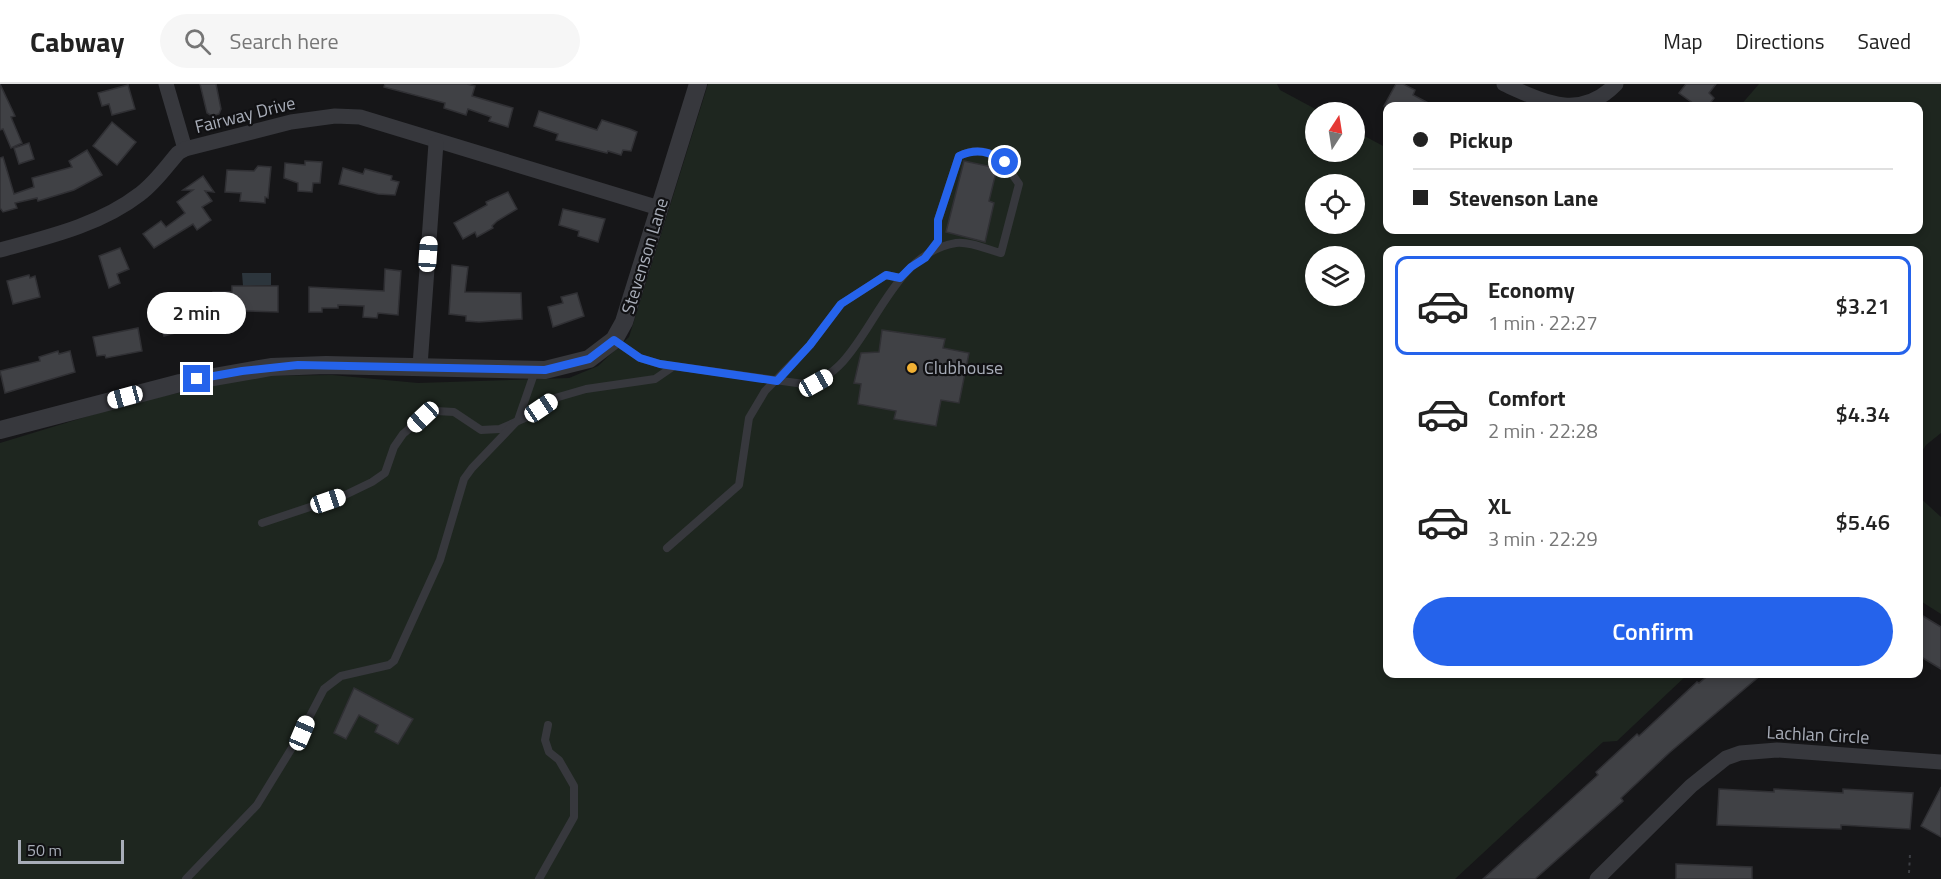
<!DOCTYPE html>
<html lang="en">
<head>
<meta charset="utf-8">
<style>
	body { margin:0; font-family:"Titillium Web",sans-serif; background:#f6f6f6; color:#222; height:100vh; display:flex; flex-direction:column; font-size:22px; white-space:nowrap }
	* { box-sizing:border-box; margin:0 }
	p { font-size:20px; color:#767676 }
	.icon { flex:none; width:33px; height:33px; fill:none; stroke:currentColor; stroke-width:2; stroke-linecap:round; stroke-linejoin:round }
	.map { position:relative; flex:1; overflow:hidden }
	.side { position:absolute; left:1383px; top:162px; width:540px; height:432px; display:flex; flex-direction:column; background:#fff; border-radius:12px; box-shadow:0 3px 9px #0003 }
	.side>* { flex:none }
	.top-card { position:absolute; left:1383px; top:18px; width:540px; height:132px; border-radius:12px; box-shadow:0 3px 9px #0003; display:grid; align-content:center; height:132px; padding:0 30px; background:#fff }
	.needle { width:39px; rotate:12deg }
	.controls { position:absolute; left:1305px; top:18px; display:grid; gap:12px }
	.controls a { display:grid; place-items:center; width:60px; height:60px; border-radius:50%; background:#fff; box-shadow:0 3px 9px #0003; font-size:30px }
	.scale { position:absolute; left:18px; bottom:15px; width:106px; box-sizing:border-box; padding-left:6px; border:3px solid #a8adb8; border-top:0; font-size:16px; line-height:21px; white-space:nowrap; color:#a8adb8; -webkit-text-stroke:4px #111113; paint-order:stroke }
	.end { position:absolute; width:27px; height:27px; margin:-14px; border:8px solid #2563eb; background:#fff; box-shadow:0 0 0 3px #fff }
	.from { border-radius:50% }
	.bubble { position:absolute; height:42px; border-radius:21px; background:#fff; box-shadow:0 3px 9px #0003; font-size:20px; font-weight:600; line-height:42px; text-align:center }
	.car { position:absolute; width:18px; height:36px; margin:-18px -9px; border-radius:8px; box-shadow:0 0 4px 2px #0007; background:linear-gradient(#fff 24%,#345 0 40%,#fff 0 76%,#345 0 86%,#fff 0) }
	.top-card b { display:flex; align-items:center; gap:21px; height:57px; font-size:22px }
	.top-card b+b { border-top:2px solid #e0e0e0 }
	.top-card i { width:15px; height:15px; background:#222 }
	ul { padding:10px 0 0; list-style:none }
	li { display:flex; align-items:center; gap:18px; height:99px; margin:0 12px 9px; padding:0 18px; border:3px solid transparent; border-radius:12px }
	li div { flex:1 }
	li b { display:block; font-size:22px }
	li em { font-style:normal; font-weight:600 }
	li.selected { border-color:#2563eb }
	li>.icon { width:54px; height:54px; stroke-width:1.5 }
	.primary-button { display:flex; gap:12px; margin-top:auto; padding:12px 30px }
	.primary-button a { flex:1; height:69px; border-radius:36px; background:#2563eb; color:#fff; font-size:24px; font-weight:600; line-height:69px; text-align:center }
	header { display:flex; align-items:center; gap:36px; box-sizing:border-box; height:84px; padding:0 30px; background:#fff; border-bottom:2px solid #e0e0e0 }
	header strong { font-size:28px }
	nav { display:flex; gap:33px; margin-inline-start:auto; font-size:21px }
	.search { width:420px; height:54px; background:#f6f6f6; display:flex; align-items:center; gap:15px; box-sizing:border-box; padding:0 21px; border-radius:33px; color:#767676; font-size:22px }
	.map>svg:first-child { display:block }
	.green { fill:#1e261f; fill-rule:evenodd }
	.water { fill:#2c353c }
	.building { fill:#404145; stroke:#303034; stroke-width:1.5 }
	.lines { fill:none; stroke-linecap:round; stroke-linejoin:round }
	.path { stroke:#3d3f44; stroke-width:2; stroke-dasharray:3 4.5; stroke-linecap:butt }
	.service { stroke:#37383d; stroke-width:8 }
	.minor { stroke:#37383d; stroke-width:15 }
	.tertiary { stroke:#37383d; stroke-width:18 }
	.route { stroke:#2563eb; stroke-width:8 }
	.poi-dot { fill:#f2b134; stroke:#111113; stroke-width:2 }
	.labels { text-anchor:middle; stroke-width:4.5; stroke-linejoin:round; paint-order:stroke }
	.street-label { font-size:18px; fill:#a8adb8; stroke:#111113 }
	.poi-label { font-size:18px; fill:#a8adb8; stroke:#111113; text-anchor:start }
</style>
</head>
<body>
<header>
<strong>Cabway</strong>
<div class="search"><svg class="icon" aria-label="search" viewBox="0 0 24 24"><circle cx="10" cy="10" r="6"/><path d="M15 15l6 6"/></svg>Search here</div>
<nav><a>Map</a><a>Directions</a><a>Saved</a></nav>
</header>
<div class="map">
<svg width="1941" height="795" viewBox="0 0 1941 795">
	<rect width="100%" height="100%" fill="#161618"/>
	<g class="green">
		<path d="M708 0H1277L1280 6 1321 28H1316V68H1354L1355 47 1387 64 1388 146H1543L1550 149 1567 146H1918V22H1740L1759 0H1941V349L1926 361 1919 372 1918 166H1388V590H1688L1617 657 1603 658 1455 795H0V359L131 319 258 292 332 291 418 299 569 294 598 282 629 253ZM1316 100H1354V140H1316ZM1316 172H1354V212H1316Z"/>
		<polygon points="1918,412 1941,433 1941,530 1919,516"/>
	</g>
	<polygon class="water" points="242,189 271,189 271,201 243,202"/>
	<g class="building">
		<polygon points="0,0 15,32 11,33 22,59 11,64 3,45 0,46"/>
		<polygon points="200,0 216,0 221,25 219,30 212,32 207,29"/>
		<polygon points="385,0 467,0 475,2 472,12 513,24 508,43 489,37 491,33 468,25 466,31 444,24 445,19 384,3"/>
		<polygon points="1396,0 1403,0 1415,6 1413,11 1434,22 1384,22"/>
		<polygon points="1686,0 1716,0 1709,9 1714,14 1708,22 1697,22 1679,9"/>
		<polygon points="128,1 135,25 112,31 109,20 102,22 98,9"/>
		<polygon points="539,27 597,46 602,36 630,45 637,48 631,67 623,66 621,71 608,67 607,69 556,56 558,50 534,42"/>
		<polygon points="112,38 136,58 117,81 93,62"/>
		<polygon points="29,59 34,75 19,80 14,64"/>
		<polygon points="87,66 102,91 74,106 38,117 37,114 15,119 17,124 3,128 0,124 0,74 3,73 14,110 34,103 32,94 72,83 69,77"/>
		<polygon points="305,77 322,78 320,99 313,99 312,108 298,107 298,99 284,94 285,79 305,81"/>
		<polygon points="964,77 997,84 989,117 994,119 985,158 946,148"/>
		<polygon points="258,82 271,83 268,114 265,113 265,119 240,117 241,109 225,108 227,86 254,87"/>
		<polygon points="343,84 363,90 365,85 392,92 391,96 399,98 395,111 378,110 339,100"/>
		<polygon points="203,92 214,108 205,107 212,117 202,123 211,136 197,146 193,140 154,164 143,150 161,137 166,143 185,129 177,118 193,106 183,106"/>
		<polygon points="508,108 517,125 497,137 492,142 493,144 477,153 475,148 463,155 454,139 487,121 486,118"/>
		<polygon points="563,125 605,135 598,158 578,152 579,147 559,141"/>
		<polygon points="120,164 129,185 117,190 120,199 109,204 99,172"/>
		<polygon points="452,181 468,183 465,208 521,209 522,235 479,238 466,237 466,232 449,230"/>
		<polygon points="385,185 401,187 398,231 378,229 377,234 363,233 364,222 338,221 338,224 322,224 322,228 309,228 309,203 384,207"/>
		<polygon points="29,191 30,194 35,192 40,213 13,220 7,197"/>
		<polygon points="232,202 278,202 278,228 213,226 213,208 232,208"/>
		<polygon points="577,209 584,232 553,243 548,223 563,219 561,213"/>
		<polygon points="191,218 197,243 164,252 158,228"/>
		<polygon points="138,244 142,267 106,274 105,271 97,272 93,253"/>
		<polygon points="882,246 945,255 943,264 969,269 959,319 941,316 936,342 894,335 896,327 858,320 861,300 854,299 861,269 879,268"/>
		<polygon points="58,267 59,270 70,267 75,288 5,309 0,287 40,277 39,273"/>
		<polygon points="1918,529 1941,543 1941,585 1918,571"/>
		<polygon points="1710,590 1762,590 1669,669 1621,714 1623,717 1535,795 1483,795 1598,691 1596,688 1637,650 1639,652 1697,598 1699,599"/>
		<polygon points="354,604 413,635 398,660 375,648 378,641 359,631 346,655 334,649"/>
		<polygon points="1941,703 1941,753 1921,742"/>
		<polygon points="1719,705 1774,708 1774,705 1843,709 1843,705 1913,709 1910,745 1841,741 1841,745 1717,741"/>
		<polygon points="1676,780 1752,783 1752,795 1676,795"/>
	</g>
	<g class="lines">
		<polyline class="path" points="1909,789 1910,770"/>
		<g class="service">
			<path d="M614 256 640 274 660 280 804 300C868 292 880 171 956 159 969 157 989 166 1001 169L1019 100C1004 77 988 58 959 72L938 136V157L932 167"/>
			<polyline points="262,439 343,412 372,398 385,389 394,363 403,350 423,333 436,327 454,328 481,346 500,345 527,333 555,314 586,305 655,295 674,282"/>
			<polyline points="667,464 739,401 749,334 765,307 810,261 841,220 886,191 900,194"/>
			<polyline points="186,795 257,721 301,649 324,605 341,592 389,581 394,577 440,476 464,395 472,384 518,336 535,287"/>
			<polyline points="539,795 574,733 574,702 559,676 549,668 545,656 548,641"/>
		</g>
		<g class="minor">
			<polyline points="166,0 185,65"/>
			<path d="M1504 0C1544 18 1580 37 1616 0"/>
			<path d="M0 166C48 153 100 141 140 110 155 99 166 83 178 69L185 65 291 38 335 32 360 33 659 124"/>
			<polyline points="420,282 436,59"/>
			<polyline points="1597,795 1691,702 1726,674 1740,669 1777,666 1941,678"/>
		</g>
		<polyline class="tertiary" points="0,346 180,299 271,283 326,281 545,286 589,275 614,256 624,238 698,0"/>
	</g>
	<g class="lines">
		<path class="route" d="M197 295 242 287 298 281 545 286 589 275 614 256 640 274 660 280 777 297 810 261 841 220 886 191 900 194 911 183 925 174 938 157V136L959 72C976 64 990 67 1005 78"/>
	</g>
	<circle class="poi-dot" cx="912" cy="284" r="6"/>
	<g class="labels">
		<g class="street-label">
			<text transform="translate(245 31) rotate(-14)" y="6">Fairway Drive</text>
			<text transform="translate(645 172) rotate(-73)" y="6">Stevenson Lane</text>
			<text transform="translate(1818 651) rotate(3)" y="6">Lachlan Circle</text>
		</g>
		<g class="poi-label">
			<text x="924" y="290">Clubhouse</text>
		</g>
	</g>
</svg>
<div class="controls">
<a><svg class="needle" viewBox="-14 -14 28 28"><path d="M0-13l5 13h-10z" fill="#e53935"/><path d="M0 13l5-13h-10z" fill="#767676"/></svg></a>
<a><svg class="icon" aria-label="locate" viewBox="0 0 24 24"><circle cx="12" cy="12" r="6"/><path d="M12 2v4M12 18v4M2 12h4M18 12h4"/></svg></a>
<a><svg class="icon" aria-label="layers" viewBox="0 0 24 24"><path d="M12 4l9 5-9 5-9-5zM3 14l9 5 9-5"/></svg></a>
</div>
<div class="scale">50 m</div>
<i class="end from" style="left:1005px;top:78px"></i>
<i class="end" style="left:197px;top:295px"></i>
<div class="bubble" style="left:147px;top:208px;width:99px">2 min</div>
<i class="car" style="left:428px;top:170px;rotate:4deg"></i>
<i class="car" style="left:816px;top:299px;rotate:61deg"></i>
<i class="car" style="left:125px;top:313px;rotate:255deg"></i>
<i class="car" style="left:541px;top:324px;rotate:56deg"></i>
<i class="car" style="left:423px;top:333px;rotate:227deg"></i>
<i class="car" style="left:328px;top:417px;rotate:71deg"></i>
<i class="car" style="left:302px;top:649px;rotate:23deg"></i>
<div class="top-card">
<b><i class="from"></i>Pickup</b>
<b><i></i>Stevenson Lane</b>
</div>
<section class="side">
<ul>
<li class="selected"><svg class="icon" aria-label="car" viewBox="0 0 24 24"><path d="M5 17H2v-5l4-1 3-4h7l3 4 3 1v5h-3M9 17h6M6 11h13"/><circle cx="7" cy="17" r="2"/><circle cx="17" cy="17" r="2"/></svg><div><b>Economy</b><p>1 min · 22:27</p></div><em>$3.21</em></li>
<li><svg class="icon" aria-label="car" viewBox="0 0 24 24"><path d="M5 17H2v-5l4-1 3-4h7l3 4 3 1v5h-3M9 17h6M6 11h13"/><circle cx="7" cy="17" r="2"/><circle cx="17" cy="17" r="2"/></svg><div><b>Comfort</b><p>2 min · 22:28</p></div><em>$4.34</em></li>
<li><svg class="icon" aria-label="car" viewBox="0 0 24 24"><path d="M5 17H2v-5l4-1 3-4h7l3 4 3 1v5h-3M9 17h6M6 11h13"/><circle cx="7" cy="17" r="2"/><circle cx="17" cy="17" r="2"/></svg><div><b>XL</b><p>3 min · 22:29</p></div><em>$5.46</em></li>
</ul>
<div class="primary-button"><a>Confirm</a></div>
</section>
</div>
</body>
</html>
